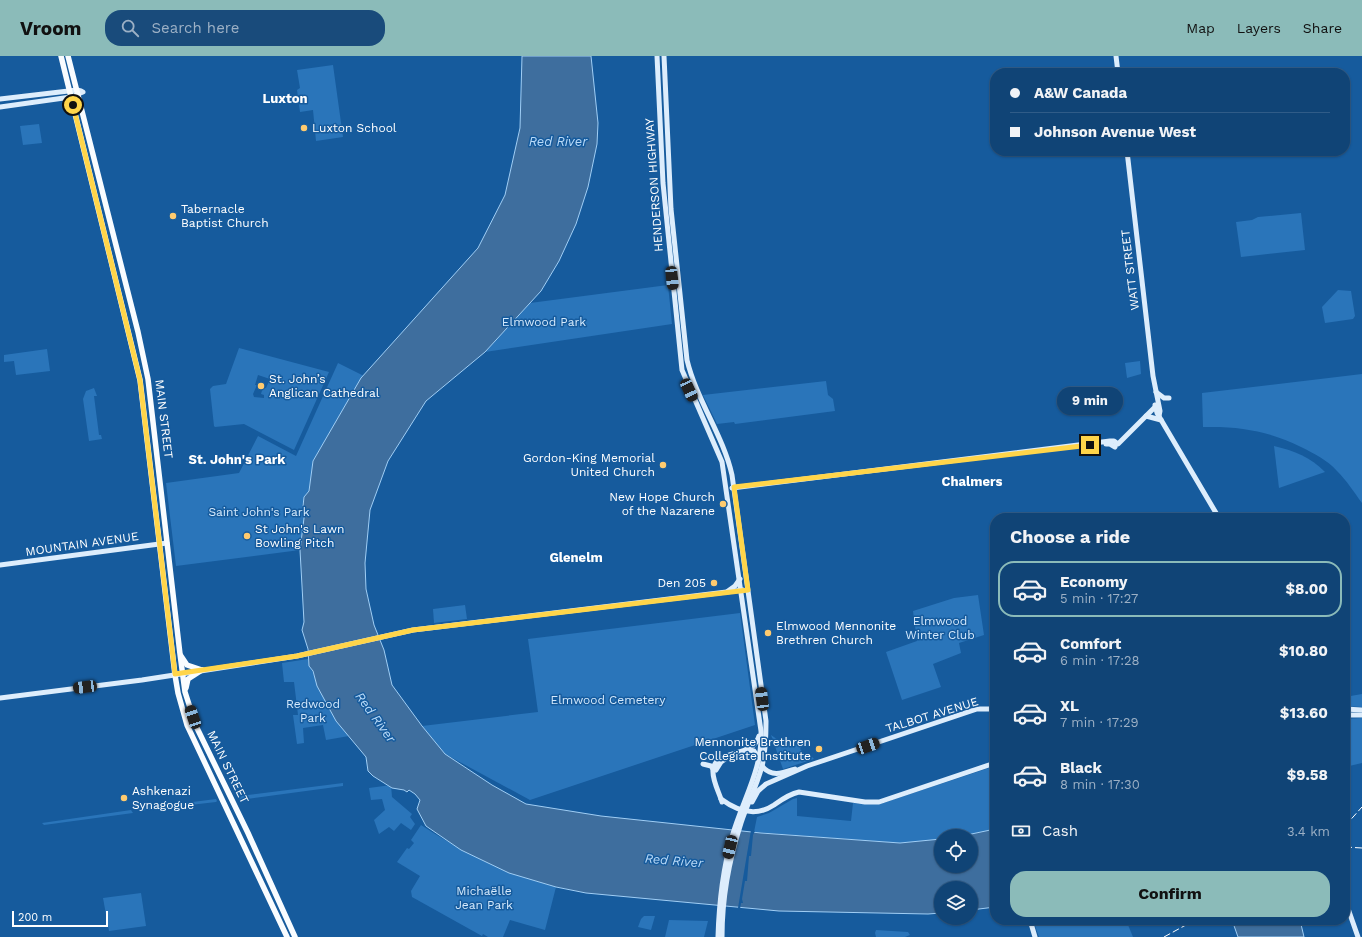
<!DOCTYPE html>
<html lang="en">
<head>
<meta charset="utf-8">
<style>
	body { margin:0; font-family:"Work Sans",sans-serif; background:#194b7b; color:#f1f3f6; height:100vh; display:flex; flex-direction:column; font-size:15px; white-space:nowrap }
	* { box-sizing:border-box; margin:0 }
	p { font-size:13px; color:#9cb0c5 }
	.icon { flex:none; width:22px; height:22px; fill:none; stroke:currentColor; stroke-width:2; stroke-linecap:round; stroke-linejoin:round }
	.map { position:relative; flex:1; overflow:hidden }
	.drawer { position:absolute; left:990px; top:457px; width:360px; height:412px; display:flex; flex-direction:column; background:#104476; border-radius:16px; box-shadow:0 1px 3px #0004,0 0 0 1px #305c88 }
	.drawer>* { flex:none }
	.hud { position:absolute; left:990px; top:12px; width:360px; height:88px; border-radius:16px; box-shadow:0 1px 3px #0004,0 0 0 1px #305c88; display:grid; align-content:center; height:88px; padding:0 20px; background:#104476 }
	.buttons { position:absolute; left:934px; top:773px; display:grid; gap:8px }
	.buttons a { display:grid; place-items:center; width:44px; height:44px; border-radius:50%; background:#104476; box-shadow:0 1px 3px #0004,0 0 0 1px #305c88; font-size:20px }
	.scale { position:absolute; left:12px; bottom:10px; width:96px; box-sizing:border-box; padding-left:4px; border:2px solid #fff; border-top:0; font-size:11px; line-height:14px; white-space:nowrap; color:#fff; -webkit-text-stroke:3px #165b9d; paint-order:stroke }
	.end { position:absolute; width:18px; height:18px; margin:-9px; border:5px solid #ffd54a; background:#111; box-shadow:0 0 0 2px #111 }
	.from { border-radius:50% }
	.bubble { position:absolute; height:28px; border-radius:14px; background:#104476; box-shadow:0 1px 3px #0004,0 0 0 1px #305c88; font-size:13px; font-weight:700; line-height:28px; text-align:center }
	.car { position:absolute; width:12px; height:24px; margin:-12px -6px; border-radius:5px; box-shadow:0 0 3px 1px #0007; background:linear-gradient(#222 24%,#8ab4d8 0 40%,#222 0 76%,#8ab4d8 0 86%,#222 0) }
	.hud b { display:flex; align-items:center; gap:14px; height:38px; font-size:15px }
	.hud b+b { border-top:1px solid #305c88 }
	.hud i { width:10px; height:10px; background:#f1f3f6 }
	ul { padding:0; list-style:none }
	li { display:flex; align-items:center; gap:12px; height:56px; margin:0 8px 6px; padding:0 12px; border:2px solid transparent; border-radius:16px }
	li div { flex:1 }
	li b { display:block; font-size:15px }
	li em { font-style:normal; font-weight:700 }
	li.on { border-color:#8bbbb9 }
	li>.icon { width:36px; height:36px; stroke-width:1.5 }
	h2 { padding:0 20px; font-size:18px; line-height:48px }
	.pay { display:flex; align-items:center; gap:10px; height:44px; padding:0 20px; font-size:15px }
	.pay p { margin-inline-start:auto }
	.primary-button { display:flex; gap:8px; margin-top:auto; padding:8px 20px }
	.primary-button a { flex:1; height:46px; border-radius:16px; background:#8bbbb9; color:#111; font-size:16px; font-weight:700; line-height:46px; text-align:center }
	header { display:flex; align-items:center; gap:24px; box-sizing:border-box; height:56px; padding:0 20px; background:#8bbbb9; color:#111 }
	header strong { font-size:19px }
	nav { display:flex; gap:22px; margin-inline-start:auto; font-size:14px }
	.search { width:280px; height:36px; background:#194b7b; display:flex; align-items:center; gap:10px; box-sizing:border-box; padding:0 14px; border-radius:16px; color:#9cb0c5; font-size:15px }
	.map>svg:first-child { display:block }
	.green { fill:#2a75ba; fill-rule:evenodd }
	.water { fill:#3e6e9e; stroke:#a0cef5 }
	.pier { fill:#165b9d }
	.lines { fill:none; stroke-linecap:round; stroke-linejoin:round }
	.secondary { stroke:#ddedfc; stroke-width:5 }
	.primary { stroke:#f9fcff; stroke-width:5.5 }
	.rail { stroke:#fff; stroke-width:1; stroke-dasharray:7 3; stroke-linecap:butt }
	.route { stroke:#ffd54a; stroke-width:5 }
	.poi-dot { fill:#ffcb6f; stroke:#165b9d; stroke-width:1.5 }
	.labels { text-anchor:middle; stroke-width:3; stroke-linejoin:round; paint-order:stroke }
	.poi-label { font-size:12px; fill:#fff; stroke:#165b9d; text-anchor:start }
	.street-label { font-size:12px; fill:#fff; stroke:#165b9d }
	.park-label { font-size:12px; fill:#d5eafd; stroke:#165b9d }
	.neighbourhood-label { font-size:13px; font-weight:bold; fill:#fff; stroke:#165b9d }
	.water-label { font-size:13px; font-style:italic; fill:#badbf9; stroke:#165b9d }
</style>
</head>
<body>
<header>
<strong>Vroom</strong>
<div class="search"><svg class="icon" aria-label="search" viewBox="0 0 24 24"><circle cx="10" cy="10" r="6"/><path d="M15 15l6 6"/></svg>Search here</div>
<nav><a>Map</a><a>Layers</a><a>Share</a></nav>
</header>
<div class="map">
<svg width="1362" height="881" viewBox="0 0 1362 881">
	<rect width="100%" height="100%" fill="#165b9d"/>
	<g class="green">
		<polygon points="333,9 343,81 316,85 313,54 300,56 297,34 300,32 297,14"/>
		<polygon points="39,68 42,87 23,89 20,70"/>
		<polygon points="1301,157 1305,194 1241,201 1236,166 1252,164 1258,161"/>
		<polygon points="668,229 672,268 485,296 530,247"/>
		<polygon points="1338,234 1351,235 1355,260 1353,263 1325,267 1322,251"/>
		<path d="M239 292 329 316 294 394 244 368 215 371 214 370 210 333 213 330 226 328ZM258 319 270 323 266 332 263 331 261 338 264 339V342L254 341 253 338 257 329H255Z"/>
		<polygon points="47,293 50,315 16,319 14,305 4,306 4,299"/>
		<polygon points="1140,305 1141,318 1127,322 1125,307"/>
		<polygon points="338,307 364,320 313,405 309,435 304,441 302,450 305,454 300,494 176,510 166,427 239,417 258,380 296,400"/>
		<path d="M1362 318V447C1354 436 1347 425 1337 415 1327 404 1315 398 1301 391 1268 375 1240 370 1203 371L1202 337Z"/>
		<polygon points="826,325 828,339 833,343 835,355 735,368 734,366 717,368 703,339"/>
		<polygon points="94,332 97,340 94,340 99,379 101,379 102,383 89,385 83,343 86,335"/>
		<path d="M1274 390C1295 395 1310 401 1325 416L1279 432Z"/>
		<polygon points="978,539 984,579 959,587 961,597 933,608 941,631 902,644 886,596 917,585 913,555 954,542"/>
		<polygon points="465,549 467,563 434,567 433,553"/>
		<polygon points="740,557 755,669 530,744 445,698 422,670 538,656 528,583"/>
		<path d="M308 603C309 609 311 611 313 617 323 640 332 661 349 680L326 684 323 669 303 672 304 687 297 688 293 659H298L294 626H284L282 607Z"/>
		<polygon points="1362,638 1362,651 1345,650 1345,641"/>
		<polygon points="1362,662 1362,707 1345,711 1345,663"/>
		<polygon points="771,679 781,686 788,684 789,688 802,690 800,693 810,704 812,701 814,703 783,713"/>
		<polygon points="995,710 995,773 962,780 941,780 941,783 938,784 900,787 754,776 757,761 769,757 793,743 797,742 797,760 851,765 853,747 880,748"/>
		<polygon points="343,727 343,730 240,744 238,742 240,740"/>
		<polygon points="391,729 392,741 412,758 410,761 415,768 411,774 401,767 394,775 389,771 379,778 374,764 385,754 382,743 371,744 369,732"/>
		<polygon points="216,743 217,745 216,746 138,755 138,753"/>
		<polygon points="131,754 133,757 44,769 42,767"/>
		<path d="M421 769C466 798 505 817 556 831L545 874 510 864 503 881H488L483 878 482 880 412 841 411 835 420 820 397 806 407 792 409 793 414 787 411 784Z"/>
		<polygon points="141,837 146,870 109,875 103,842"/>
		<polygon points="644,860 655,860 651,874 638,871 641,863"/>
		<polygon points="669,864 708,865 704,881 665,881"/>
		<polygon points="1033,864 1126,864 1133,881 1039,881"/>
		<polygon points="876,874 908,876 910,879 905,881 876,881 875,877"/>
	</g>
	<g class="water">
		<polygon points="522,0 591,0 598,67 597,88 588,131 576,168 559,205 541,235 485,296 426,345 388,405 370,454 365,507 366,533 374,569 384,594 392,629 422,670 445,698 492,729 526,748 601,760 761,777 900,787 941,783 941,810 971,810 971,780 962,780 995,773 995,851 971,854 971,832 941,832 941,857 928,858 779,855 586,837 556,831 509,817 461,794 426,770 417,753 420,744 415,738 409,734 407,736 404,734 392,732 373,720 368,715 366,701 336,665 317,630 313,615 309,610 308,593 302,574 304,566 300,494 305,454 303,450 304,441 309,435 313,405 361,322 478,192 505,139 520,72"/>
		<polygon points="1232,864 1300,864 1304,881 1238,881"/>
	</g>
	<polygon class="pier" points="751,774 755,775 753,779 751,800 749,800 747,825 745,825 742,843 743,847 741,847 740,853 738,852"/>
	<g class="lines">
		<g class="secondary">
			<path d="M657 0 663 127 682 314 722 406 761 675C763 713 742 745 732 781 723 813 719 847 718 881"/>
			<path d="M664 0 671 153 687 304C697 345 723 379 732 419L766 665C766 680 766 695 762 710 757 730 747 748 741 767 729 804 722 843 722 881"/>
			<polyline points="1116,0 1118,17"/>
			<polyline points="0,43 77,34 81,35"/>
			<polyline points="0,51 71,41 83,36"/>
			<polyline points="1127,95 1153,320 1160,355 1159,360"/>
			<polyline points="1156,336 1164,342 1169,342"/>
			<polyline points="1155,349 1157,357 1219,462"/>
			<polyline points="1146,360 1161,364"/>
			<polyline points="1106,388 1110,388 1115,391"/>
			<polyline points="732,432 1110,385 1114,385 1118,388 1158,348"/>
			<polyline points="0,509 167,487"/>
			<polyline points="728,535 735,530 740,523"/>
			<polyline points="0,642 142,624 297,600 413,574 743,534"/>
			<polyline points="1345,653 1362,654"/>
			<polyline points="1345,659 1362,659"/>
			<polyline points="745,694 754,695 759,703"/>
			<polyline points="703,708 711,710 713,713"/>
			<path d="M762 710C771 722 783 717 795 713"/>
			<polyline points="716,714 721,706 728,701"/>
			<path d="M721 743C737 755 756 761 774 749 781 744 789 738 799 736L865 746H879L995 707"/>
			<path d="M722 746C719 736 712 724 713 714 715 692 753 703 759 680"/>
			<polyline points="752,746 758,735 766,728 807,710 977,653 995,653"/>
			<polyline points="1345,844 1358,881"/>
			<polyline points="1030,864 1035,881"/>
		</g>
		<g class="primary">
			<polyline points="61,0 140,324 175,619 178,637 187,669 287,881"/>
			<polyline points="68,0 138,276 148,323 180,598 185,636 196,670 248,777 295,881"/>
			<polyline points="181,600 187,609 202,614"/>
			<polyline points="186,632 188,623 202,614"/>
		</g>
		<g class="rail">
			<polyline points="1345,770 1362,751"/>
			<polyline points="1345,791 1362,792"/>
			<polyline points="1164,881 1195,864"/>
		</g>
	</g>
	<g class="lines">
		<polyline class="route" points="73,49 140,324 175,618 297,600 413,574 748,534 734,431 1090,389"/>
	</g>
	<g class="poi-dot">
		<circle cx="304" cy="72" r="4"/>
		<circle cx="173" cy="160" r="4"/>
		<circle cx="261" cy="330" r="4"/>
		<circle cx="663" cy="409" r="4"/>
		<circle cx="723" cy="448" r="4"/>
		<circle cx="247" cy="480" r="4"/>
		<circle cx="714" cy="527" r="4"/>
		<circle cx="768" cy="577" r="4"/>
		<circle cx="819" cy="693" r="4"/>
		<circle cx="124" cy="742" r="4"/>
	</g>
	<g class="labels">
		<g class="poi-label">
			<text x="312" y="76">Luxton School</text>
			<text x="181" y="157">Tabernacle<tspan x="181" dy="14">Baptist Church</tspan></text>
			<text x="269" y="327">St. John’s<tspan x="269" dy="14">Anglican Cathedral</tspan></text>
			<text x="655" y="406" text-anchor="end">Gordon-King Memorial<tspan x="655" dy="14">United Church</tspan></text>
			<text x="715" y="445" text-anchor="end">New Hope Church<tspan x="715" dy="14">of the Nazarene</tspan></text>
			<text x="255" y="477">St John's Lawn<tspan x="255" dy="14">Bowling Pitch</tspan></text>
			<text x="706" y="531" text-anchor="end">Den 205</text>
			<text x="776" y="574">Elmwood Mennonite<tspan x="776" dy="14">Brethren Church</tspan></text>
			<text x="811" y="690" text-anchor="end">Mennonite Brethren<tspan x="811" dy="14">Collegiate Institute</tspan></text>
			<text x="132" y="739">Ashkenazi<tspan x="132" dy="14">Synagogue</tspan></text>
		</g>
		<g class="street-label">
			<text transform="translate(654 129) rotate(-94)" y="4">HENDERSON HIGHWAY</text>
			<text transform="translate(1130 214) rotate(-97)" y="4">WATT STREET</text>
			<text transform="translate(164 363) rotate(83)" y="4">MAIN STREET</text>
			<text transform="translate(82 488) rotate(-8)" y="4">MOUNTAIN AVENUE</text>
			<text transform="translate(932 659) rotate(-17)" y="4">TALBOT AVENUE</text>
			<text transform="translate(228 711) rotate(64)" y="4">MAIN STREET</text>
		</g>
		<g class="park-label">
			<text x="544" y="270">Elmwood Park</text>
			<text x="259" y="460">Saint John's Park</text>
			<text x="940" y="569">Elmwood<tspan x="940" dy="14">Winter Club</tspan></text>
			<text x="608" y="648">Elmwood Cemetery</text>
			<text x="313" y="652">Redwood<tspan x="313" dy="14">Park</tspan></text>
			<text x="484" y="839">Michaëlle<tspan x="484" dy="14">Jean Park</tspan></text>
		</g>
		<g class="neighbourhood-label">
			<text x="285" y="47">Luxton</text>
			<text x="237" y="408">St. John's Park</text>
			<text x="972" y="430">Chalmers</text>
			<text x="576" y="506">Glenelm</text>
		</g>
		<g class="water-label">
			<text x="558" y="90">Red River</text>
			<text transform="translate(376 661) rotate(54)" y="5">Red River</text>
			<text transform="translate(674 804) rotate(5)" y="5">Red River</text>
		</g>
	</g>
</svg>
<div class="buttons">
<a><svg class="icon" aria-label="locate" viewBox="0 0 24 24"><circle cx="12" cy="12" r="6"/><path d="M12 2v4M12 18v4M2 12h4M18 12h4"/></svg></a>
<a><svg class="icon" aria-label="layers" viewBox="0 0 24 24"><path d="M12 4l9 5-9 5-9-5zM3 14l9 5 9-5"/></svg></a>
</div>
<div class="scale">200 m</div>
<i class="end from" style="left:73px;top:49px"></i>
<i class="end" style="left:1090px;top:389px"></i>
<div class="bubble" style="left:1057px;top:331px;width:66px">9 min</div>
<i class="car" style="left:672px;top:222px;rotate:174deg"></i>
<i class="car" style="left:689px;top:334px;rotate:155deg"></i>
<i class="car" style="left:85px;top:631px;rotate:263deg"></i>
<i class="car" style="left:762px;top:643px;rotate:353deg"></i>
<i class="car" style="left:193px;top:661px;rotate:341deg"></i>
<i class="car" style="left:868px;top:690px;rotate:71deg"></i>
<i class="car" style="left:730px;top:791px;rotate:193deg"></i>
<div class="hud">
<b><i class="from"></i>A&amp;W Canada</b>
<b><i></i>Johnson Avenue West</b>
</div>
<section class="drawer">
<h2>Choose a ride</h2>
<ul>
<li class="on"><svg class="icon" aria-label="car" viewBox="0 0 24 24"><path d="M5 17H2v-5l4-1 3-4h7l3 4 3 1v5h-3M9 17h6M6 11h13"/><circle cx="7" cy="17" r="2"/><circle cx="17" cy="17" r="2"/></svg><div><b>Economy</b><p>5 min · 17:27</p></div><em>$8.00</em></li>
<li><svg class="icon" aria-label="car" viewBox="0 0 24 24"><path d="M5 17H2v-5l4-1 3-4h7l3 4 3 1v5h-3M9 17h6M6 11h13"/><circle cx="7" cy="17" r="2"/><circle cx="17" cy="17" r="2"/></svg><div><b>Comfort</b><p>6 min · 17:28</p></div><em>$10.80</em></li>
<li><svg class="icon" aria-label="car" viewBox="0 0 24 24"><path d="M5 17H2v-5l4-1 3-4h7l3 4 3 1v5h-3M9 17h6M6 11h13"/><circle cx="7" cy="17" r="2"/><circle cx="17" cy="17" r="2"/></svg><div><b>XL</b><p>7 min · 17:29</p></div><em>$13.60</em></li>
<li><svg class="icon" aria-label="car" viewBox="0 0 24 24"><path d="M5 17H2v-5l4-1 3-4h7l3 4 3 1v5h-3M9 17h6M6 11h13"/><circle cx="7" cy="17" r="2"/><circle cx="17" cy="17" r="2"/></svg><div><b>Black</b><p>8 min · 17:30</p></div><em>$9.58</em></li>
</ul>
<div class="pay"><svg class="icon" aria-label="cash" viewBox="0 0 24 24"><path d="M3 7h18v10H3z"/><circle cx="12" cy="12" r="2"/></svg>Cash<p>3.4 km</p></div>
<div class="primary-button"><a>Confirm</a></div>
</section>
</div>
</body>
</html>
